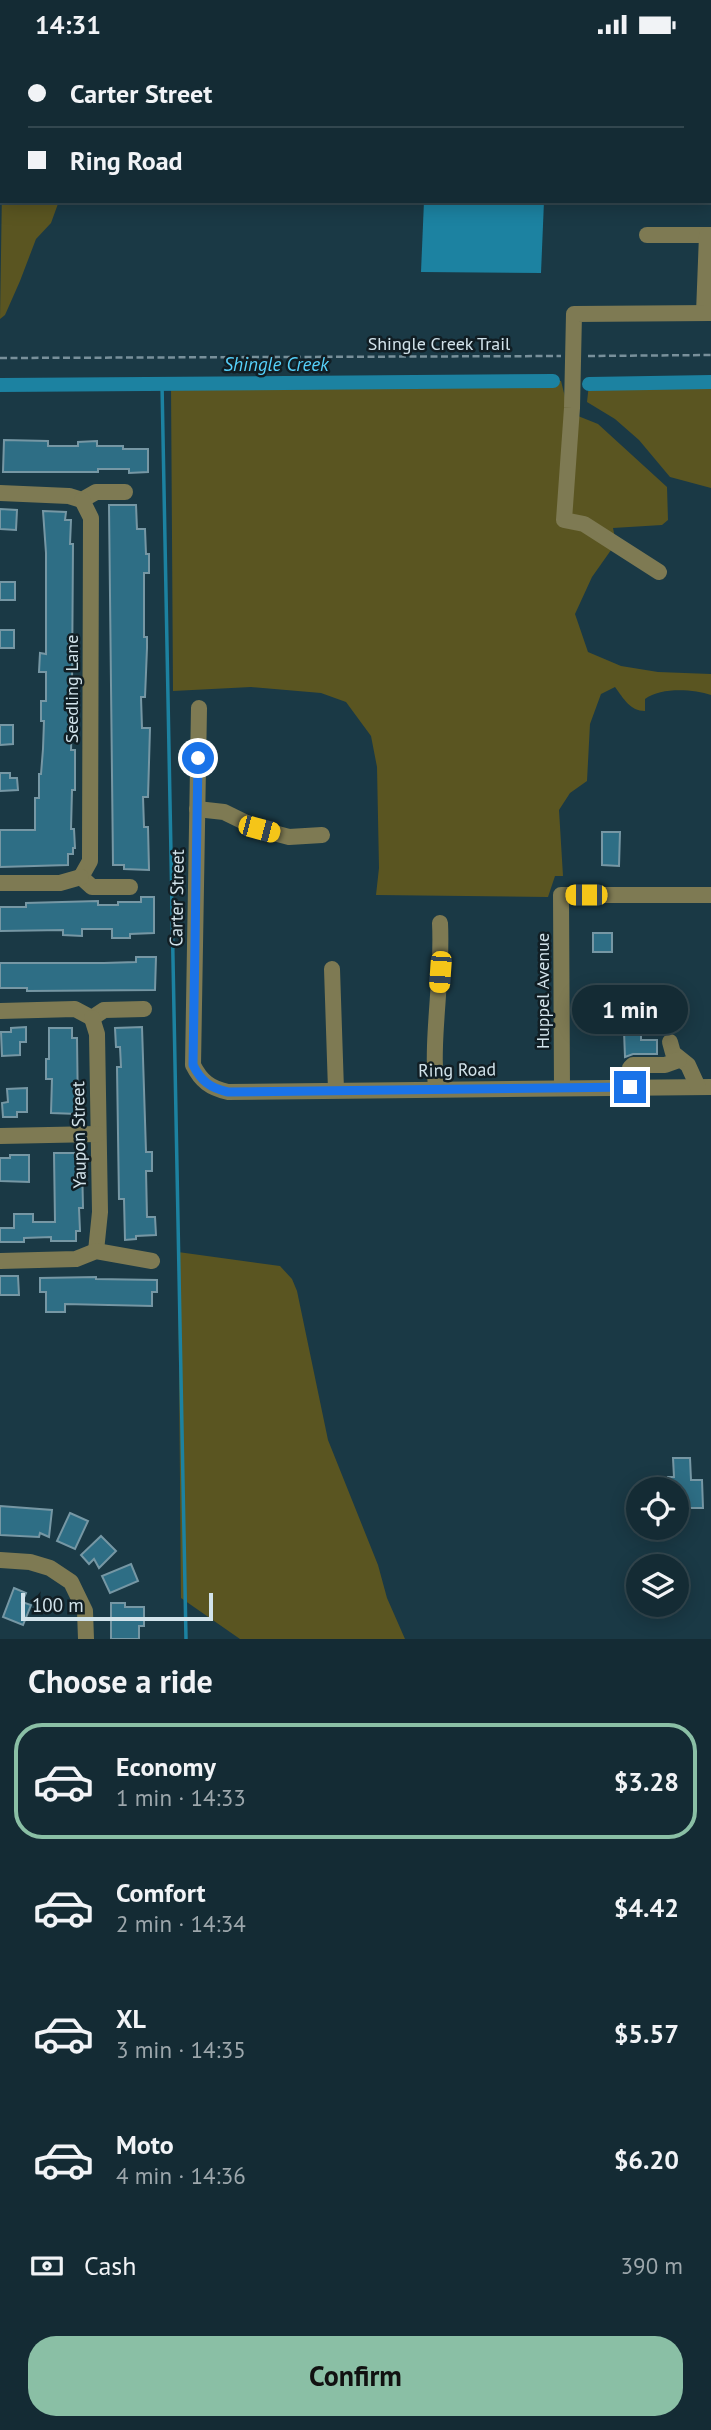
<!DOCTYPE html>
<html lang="en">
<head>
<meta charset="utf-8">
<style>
	body { margin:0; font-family:"PT Sans",sans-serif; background:#1d333c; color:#f1f3f6; height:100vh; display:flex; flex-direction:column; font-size:26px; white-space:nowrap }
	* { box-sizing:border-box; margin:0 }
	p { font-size:23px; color:#9da7ac }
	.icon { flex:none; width:38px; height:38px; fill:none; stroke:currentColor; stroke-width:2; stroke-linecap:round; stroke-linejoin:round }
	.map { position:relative; height:1590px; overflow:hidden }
	.sheet { display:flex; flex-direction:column; background:#142b34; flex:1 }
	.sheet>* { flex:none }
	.hud { position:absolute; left:0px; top:0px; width:712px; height:154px; box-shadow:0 4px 18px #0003,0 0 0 2px #33474f; display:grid; align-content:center; height:154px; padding:0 28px; background:#142b34 }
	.buttons { position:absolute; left:626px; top:1428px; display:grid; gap:14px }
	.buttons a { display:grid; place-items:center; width:63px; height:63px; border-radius:50%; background:#142b34; box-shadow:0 4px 18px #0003,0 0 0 2px #33474f; font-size:35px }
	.scale { position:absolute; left:21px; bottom:18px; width:192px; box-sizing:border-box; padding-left:7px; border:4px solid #d2e3eb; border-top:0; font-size:19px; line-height:24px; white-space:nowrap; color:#d2e3eb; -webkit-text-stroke:5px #111e24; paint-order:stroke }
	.end { position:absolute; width:32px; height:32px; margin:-16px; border:9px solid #1a73e8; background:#fff; box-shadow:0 0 0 4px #fff }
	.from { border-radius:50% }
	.bubble { position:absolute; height:49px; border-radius:24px; background:#142b34; box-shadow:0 4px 18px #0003,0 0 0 2px #33474f; font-size:23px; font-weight:700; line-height:49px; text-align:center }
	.car { position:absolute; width:21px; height:42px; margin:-21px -10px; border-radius:9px; box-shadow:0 0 5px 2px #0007; background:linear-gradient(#f5c518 24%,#345 0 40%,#f5c518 0 76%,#345 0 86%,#f5c518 0) }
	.hud b { display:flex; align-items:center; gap:24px; height:66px; font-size:26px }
	.hud b+b { border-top:2px solid #33474f }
	.hud i { width:18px; height:18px; background:#f1f3f6 }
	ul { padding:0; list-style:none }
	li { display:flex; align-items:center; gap:21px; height:116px; margin:0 14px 10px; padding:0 14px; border:4px solid transparent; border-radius:28px }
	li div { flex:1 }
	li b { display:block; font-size:26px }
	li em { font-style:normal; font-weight:700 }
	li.on { border-color:#8abfa5 }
	li>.icon { width:63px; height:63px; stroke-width:1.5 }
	h2 { padding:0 28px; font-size:32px; line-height:84px }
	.pay { display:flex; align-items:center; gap:18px; height:77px; padding:0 28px; font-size:26px }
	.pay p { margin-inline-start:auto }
	.button { display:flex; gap:14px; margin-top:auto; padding:14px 28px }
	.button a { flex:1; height:80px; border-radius:28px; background:#8abfa5; color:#111; font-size:28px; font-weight:700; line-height:80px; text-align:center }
	.status { display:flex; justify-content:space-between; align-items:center; height:49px; padding:0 35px; background:#142b34; direction:ltr }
	.status svg { height:19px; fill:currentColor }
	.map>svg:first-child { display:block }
	.green { fill:#5a5521 }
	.water { fill:#1c82a1 }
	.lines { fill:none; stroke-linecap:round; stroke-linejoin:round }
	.stream { stroke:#1c82a1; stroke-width:3.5 }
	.canal { stroke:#1c82a1; stroke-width:14 }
	.building { fill:#2e6e85; stroke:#7697a4; stroke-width:2 }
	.path { stroke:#78909a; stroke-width:2.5; stroke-dasharray:7 3.5; stroke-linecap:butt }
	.minor { stroke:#7e7a53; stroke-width:16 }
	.route { stroke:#1a73e8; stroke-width:9 }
	.labels { text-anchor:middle; stroke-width:5; stroke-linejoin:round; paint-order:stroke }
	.street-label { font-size:18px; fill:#d2e3eb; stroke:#111e24 }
	.water-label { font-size:19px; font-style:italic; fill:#56d1fb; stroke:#111e24 }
</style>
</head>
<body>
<div class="status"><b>14:31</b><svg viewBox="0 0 49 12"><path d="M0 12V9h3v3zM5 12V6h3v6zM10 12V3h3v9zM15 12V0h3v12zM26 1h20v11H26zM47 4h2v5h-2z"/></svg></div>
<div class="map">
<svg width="711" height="1590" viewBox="0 0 711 1590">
	<rect width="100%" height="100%" fill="#1a3945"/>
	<g class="green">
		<polygon points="2,140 2,152 59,152 51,174 36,190 20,232 5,266 0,270"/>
		<path d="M561 332 565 348 578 367 598 375 667 438 668 471 662 476 613 479 616 494 592 528 575 565 588 603 621 617 658 623 711 625V646C693 640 661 638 645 650V662C630 662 624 650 615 638L601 645 590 675 587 732 570 744 559 761 563 827H555L548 848 376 846 379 819 377 718 371 687 346 653 321 644 251 638 173 642 171 335Z"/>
		<polygon points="589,335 711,339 711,439 670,428 639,391 615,370 587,353"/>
		<polygon points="178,1203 280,1217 292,1230 297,1242 328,1391 378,1516 387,1549 405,1590 240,1590 181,1549"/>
	</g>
	<polygon class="water" points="424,152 544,152 541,224 421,223"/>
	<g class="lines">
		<polyline class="stream" points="162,335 186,1590"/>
		<g class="canal">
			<polyline points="589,335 711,333"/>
			<polyline points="0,336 553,332"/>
		</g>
	</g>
	<g class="building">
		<polygon points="4,391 48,392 48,397 78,397 78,393 97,392 97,397 123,397 123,400 148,400 148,423 129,424 129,420 98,420 98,423 3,423"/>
		<polygon points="109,456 136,456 137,480 145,480 146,505 149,505 149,524 144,524 144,588 147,588 147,599 145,648 141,648 142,679 150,679 148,748 143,748 144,778 148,778 149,821 124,820 124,816 113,816"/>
		<polygon points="0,460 17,461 16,481 0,480"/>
		<polygon points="43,462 66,463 65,471 71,471 70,495 73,495 72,639 74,639 75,672 72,672 71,701 75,701 75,741 72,741 71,780 74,780 75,799 73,799 73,805 68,805 68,816 0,818 0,781 35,781 35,749 39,749 39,725 41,725 43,700 44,672 41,672 41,652 46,652 46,623 39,623 40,604 46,605 46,504"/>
		<rect x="0" y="533" width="15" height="18"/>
		<rect x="0" y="581" width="14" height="18"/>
		<polygon points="0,676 13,676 13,695 0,696"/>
		<polygon points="0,724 10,724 10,729 17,729 18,741 0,742"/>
		<polygon points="602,783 620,783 619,817 602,816"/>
		<polygon points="141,848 154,848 154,884 130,885 130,889 112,889 112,880 82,880 82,887 63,886 63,881 0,882 0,858 26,858 26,854 98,852 98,856 118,856 118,853 141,853"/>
		<rect x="593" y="884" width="19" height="19"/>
		<polygon points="136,908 156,908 155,941 27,942 27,939 0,939 0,914 104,914 136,913"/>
		<polygon points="26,978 26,993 20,993 20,1006 2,1007 1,983 11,983 11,979"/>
		<polygon points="142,978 146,1103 152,1103 152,1122 146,1122 147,1168 155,1168 156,1186 136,1187 136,1190 125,1191 124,1150 119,1150 117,1018 121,1018 120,998 116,998 115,979"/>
		<polygon points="49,979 72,979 72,989 77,989 78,1065 51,1064 52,1030 46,1030 46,1010 49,1010"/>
		<polygon points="624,982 641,982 641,991 657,991 657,1005 633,1005 625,1008"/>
		<polygon points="27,1039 27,1063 17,1063 17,1068 3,1068 2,1054 8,1053 7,1040"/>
		<polygon points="54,1104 77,1104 77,1113 82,1113 83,1159 79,1159 80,1182 76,1182 76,1192 51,1192 51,1188 24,1189 24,1193 0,1193 0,1179 14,1179 14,1165 33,1165 33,1173 55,1173"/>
		<polygon points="10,1106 29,1106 29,1133 0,1132 0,1109 10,1109"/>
		<polygon points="0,1227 18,1227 19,1246 0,1246"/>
		<polygon points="96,1228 96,1230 157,1231 157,1243 152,1243 152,1257 65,1255 65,1263 46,1263 46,1243 40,1243 40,1229"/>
		<polygon points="673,1409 690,1409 691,1431 702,1431 703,1459 677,1459 677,1440 669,1439 668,1428 674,1428"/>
		<polygon points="0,1457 52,1461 49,1488 40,1484 39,1488 0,1486"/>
		<polygon points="70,1464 88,1472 75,1500 57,1492"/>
		<polygon points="101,1487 116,1502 99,1519 94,1510 89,1515 81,1506"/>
		<polygon points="131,1515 138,1532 110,1544 102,1527"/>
		<polygon points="14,1539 26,1544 22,1553 31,1556 23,1576 3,1568"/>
		<polygon points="111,1554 125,1554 125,1558 144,1558 144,1577 139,1577 139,1590 111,1590"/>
	</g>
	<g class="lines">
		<g class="path">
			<polyline points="588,307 711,306"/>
			<polyline points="0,309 561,307"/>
		</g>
		<g class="minor">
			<polyline points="352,0 352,2"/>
			<polyline points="413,0 413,2"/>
			<polyline points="581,0 581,2"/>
			<polyline points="131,2 132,0"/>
			<polyline points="235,2 236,0"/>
			<polyline points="710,6 711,6"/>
			<polyline points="0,15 2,15"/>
			<polyline points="647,186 707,186"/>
			<polyline points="704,264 707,186 711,186"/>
			<polyline points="0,444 69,447 82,451 96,443 125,443"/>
			<polyline points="659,523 584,475 564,471 572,359 574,265 711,264"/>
			<path d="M199 659 193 1016C201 1032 210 1039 228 1043L711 1038"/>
			<polyline points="197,760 224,763 259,780 289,788 322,786"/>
			<polyline points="81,828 90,812 91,469 82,451"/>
			<polyline points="81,828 92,838 130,838"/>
			<polyline points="0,834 60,834 81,828"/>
			<polyline points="332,920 336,1041"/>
			<polyline points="0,962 75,960 92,969 104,961 144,960"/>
			<polyline points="92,969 97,985 100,1163 96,1202"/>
			<polyline points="670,993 673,1004 688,1016 698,1038"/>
			<polyline points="630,1038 630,1019 633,1016 665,1016 679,1011"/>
			<polyline points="562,1039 561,846 711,846"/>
			<path d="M436 1040C431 985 443 930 440 874"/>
			<polyline points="0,1087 98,1085"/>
			<polyline points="0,1212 76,1210 96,1202 152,1212"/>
			<polyline points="0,1511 30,1513 50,1519 71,1533 85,1562 86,1590"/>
		</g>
	</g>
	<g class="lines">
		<path class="route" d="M198 709 193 1016C201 1032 210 1039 228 1043L630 1038"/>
	</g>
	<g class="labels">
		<g class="street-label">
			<text x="439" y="301">Shingle Creek Trail</text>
			<text transform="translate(72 640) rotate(-90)" y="6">Seedling Lane</text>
			<text transform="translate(177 849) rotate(-89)" y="6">Carter Street</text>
			<text transform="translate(543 942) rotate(-90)" y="6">Huppel Avenue</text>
			<text transform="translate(457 1021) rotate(-1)" y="6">Ring Road</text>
			<text transform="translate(79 1086) rotate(-91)" y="6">Yaupon Street</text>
		</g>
		<g class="water-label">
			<text x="276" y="322">Shingle Creek</text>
		</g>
	</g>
</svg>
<div class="buttons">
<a><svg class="icon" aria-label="locate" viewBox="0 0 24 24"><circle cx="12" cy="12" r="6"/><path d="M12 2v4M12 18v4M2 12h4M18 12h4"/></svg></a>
<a><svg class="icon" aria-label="layers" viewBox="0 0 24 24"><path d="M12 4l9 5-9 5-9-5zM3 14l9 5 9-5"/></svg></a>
</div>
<div class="scale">100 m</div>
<i class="end from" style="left:198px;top:709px"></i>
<i class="end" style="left:630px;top:1038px"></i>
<div class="bubble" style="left:572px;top:936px;width:116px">1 min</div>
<i class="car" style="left:259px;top:780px;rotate:105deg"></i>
<i class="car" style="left:586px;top:846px;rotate:270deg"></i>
<i class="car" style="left:440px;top:923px;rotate:184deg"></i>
<div class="hud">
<b><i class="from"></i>Carter Street</b>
<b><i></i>Ring Road</b>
</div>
</div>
<section class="sheet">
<h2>Choose a ride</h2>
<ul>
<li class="on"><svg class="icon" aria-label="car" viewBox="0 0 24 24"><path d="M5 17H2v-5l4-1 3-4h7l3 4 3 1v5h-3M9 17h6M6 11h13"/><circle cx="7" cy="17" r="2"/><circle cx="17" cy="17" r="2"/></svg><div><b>Economy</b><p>1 min · 14:33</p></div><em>$3.28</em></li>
<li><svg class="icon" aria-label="car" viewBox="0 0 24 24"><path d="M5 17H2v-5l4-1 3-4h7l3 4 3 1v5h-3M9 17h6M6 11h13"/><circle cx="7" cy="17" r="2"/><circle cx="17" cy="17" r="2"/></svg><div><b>Comfort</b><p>2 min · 14:34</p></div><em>$4.42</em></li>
<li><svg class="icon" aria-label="car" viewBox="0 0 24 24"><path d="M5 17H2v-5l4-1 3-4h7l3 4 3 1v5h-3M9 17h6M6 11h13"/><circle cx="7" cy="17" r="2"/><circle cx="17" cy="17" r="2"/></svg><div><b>XL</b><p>3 min · 14:35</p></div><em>$5.57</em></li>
<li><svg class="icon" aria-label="car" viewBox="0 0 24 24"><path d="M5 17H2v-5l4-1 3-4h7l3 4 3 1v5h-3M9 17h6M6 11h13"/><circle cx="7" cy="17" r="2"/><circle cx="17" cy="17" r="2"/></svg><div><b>Moto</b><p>4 min · 14:36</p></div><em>$6.20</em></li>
</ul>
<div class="pay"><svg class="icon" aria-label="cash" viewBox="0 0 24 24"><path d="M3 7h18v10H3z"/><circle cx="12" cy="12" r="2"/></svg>Cash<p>390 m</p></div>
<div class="button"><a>Confirm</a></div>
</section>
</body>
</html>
